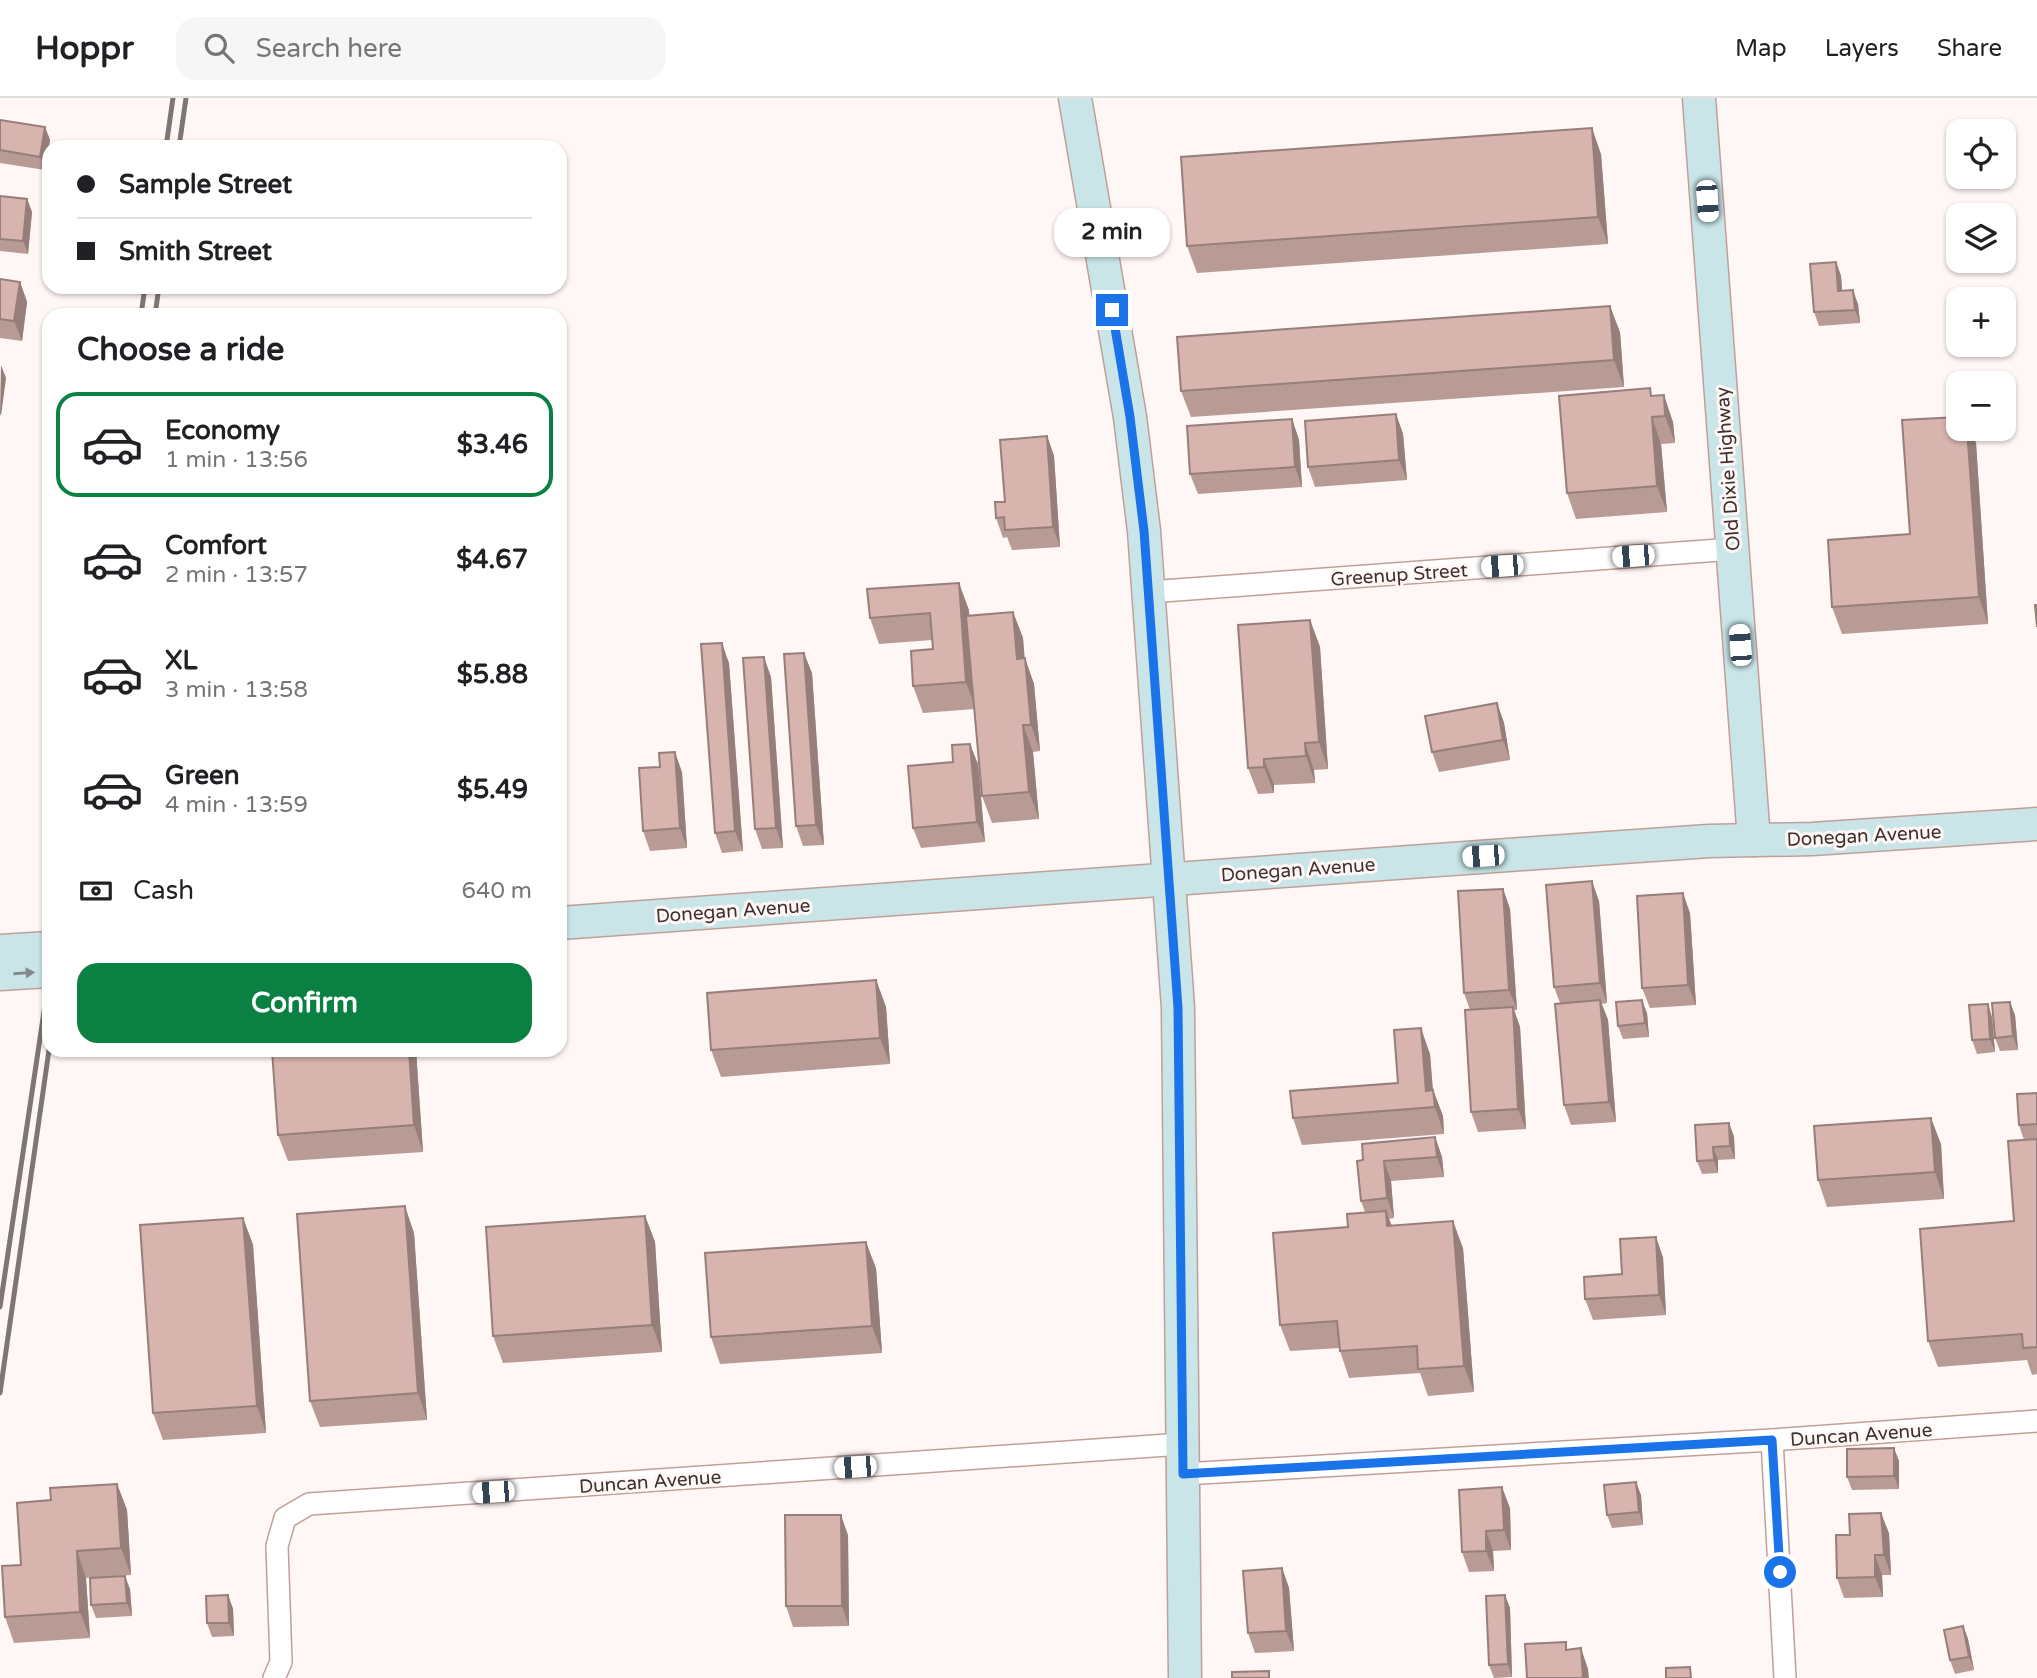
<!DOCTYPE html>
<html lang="en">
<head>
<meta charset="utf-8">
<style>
	body { margin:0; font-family:"Varela Round",sans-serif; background:#f6f6f6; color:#202124; height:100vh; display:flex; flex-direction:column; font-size:26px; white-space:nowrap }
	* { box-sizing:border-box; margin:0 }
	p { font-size:23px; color:#757577 }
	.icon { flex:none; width:38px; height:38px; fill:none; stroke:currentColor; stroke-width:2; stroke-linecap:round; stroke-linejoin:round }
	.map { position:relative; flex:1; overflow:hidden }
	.drawer { position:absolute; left:42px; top:210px; width:525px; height:749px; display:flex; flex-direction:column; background:#fff; border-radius:21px; box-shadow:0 2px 5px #0004 }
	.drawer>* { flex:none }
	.guide { position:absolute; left:42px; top:42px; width:525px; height:154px; border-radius:21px; box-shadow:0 2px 5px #0004; display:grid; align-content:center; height:154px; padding:0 35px; background:#fff }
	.fabs { position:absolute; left:1946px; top:21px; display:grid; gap:14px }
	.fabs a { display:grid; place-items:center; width:70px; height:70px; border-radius:14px; background:#fff; box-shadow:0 2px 5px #0004; font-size:35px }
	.end { position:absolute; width:32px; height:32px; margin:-16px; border:9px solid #1a73e8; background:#fff; box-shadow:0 0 0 4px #fff }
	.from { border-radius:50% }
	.bubble { position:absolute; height:49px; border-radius:21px; background:#fff; box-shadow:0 2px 5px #0004; font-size:23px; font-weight:700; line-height:49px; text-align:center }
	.car { position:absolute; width:21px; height:42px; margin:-21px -10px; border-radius:9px; box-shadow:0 0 5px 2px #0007; background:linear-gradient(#fff 24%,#345 0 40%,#fff 0 76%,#345 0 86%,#fff 0) }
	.guide b { display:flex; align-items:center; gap:24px; height:66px; font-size:26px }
	.guide b+b { border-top:2px solid #e0e0e0 }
	.guide i { width:18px; height:18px; background:#202124 }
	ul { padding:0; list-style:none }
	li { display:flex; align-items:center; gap:21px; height:105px; margin:0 14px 10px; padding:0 21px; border:4px solid transparent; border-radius:21px }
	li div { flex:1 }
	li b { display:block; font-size:26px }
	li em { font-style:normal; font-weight:700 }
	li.active { border-color:#0b8043 }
	li>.icon { width:63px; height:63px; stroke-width:1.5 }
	h2 { padding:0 35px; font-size:32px; line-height:84px }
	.pay { display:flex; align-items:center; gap:18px; height:77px; padding:0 35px; font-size:26px }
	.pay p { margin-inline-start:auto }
	.primary-button { display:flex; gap:14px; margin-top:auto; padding:14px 35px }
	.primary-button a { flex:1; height:80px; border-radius:21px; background:#0b8043; color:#fff; font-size:28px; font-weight:700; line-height:80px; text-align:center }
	header { display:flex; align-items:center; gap:42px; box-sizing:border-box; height:98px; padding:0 35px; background:#fff; border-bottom:2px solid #e0e0e0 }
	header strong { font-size:33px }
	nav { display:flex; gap:38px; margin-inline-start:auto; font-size:24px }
	.search { width:490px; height:63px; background:#f6f6f6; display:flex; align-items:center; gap:18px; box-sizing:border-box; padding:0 24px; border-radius:21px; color:#757577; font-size:26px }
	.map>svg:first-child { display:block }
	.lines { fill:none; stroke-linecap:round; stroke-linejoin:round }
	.street-casing { stroke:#c19f99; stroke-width:24 }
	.secondary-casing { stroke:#c19f99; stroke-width:35 }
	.street { stroke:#fff; stroke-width:21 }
	.secondary { stroke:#c9e5e8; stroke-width:32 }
	.rail { stroke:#807573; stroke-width:5 }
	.wall { fill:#b99b96 }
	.shaded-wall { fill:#967e7a }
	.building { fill:#d7b4ae; stroke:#967e7a; stroke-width:2 }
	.oneway { fill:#848a8b }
	.route { stroke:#1a73e8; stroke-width:9 }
	.labels { text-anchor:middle; stroke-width:6; stroke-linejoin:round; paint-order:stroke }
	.street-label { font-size:19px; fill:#3e302e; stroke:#fef7f5 }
</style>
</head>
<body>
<header>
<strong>Hoppr</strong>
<div class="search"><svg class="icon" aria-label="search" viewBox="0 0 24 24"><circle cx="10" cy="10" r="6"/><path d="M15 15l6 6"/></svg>Search here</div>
<nav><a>Map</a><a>Layers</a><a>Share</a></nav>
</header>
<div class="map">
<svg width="2037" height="1580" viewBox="0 0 2037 1580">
	<rect width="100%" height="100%" fill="#fef7f5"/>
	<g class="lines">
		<g class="street-casing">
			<g id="street">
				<polyline points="1149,494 1733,451"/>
				<polyline points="1772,1342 1785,1580"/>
				<polyline points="1183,1376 1772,1342 2037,1323"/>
				<polyline points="274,1580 281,1564 277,1448 285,1420 309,1406 1182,1346"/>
			</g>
		</g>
		<g class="secondary-casing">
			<g id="secondary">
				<polyline points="1075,0 1130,319 1144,433 1178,910 1185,1580"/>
				<polyline points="1699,0 1754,742"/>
				<polyline points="560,825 1522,756 1709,743 1812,741 2037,726"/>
				<polyline points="0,853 49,850"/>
				<polyline points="0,876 49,873"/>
			</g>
		</g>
		<use href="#street" class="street"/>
		<use href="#secondary" class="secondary"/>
		<g class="rail">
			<polyline points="166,49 173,0"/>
			<polyline points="179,49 186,0"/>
			<polyline points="141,217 145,189"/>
			<polyline points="155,217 159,189"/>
			<polyline points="0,1209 49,880"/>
			<polyline points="0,1295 49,952"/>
		</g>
	</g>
	<g class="wall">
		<polygon points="0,22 45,29 50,42 45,72 0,65"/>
		<polygon points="1601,56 1608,146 1197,175 1187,148"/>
		<polygon points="0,98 27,101 32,114 28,156 0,153"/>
		<polygon points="1836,164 1841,178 1842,193 1858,206 1860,225 1819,228 1814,214"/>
		<polygon points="0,181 20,184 27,204 22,243 0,240"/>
		<polygon points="1620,234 1624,289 1191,319 1181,293"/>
		<polygon points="1653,298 1673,324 1675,345 1661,346 1667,414 1576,421 1567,395"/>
		<polygon points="1396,316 1403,336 1407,382 1315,389 1308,369"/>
		<polygon points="1292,321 1299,342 1302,389 1198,396 1190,376"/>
		<polygon points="1047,338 1054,358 1060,449 1012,452 1007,439 1003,440 996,420"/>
		<polygon points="1976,345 1988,526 1842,536 1832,509 1910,436"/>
		<polygon points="969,512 969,518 1013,514 1023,540 1024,560 1034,586 1040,653 1033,654 1039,721 992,725 982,698 974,611 923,615 913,588 933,551 932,542 879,546 870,520"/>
		<polygon points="1310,522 1320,549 1328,671 1314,672 1315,685 1274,687 1274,695 1258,696 1248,670"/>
		<polygon points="729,565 743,753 722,755 715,735"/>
		<polygon points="812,575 824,747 803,748 796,728"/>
		<polygon points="771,579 783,750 762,751 755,731"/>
		<polygon points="1497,605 1504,625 1510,662 1439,674 1432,654"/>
		<polygon points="978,666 985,744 921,750 913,730"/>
		<polygon points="682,674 687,750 650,753 643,733"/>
		<polygon points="1503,791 1510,811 1517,912 1514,912 1520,929 1526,1031 1478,1034 1471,1014 1470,912 1464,895"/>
		<polygon points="1599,803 1607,905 1602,906 1608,922 1616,1024 1571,1027 1564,1007 1560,905 1554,889"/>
		<polygon points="1690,815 1696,907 1650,910 1642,890"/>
		<polygon points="876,882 886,909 890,966 721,979 711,952"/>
		<polygon points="1647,915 1649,939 1623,941 1618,928"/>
		<polygon points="2015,917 2018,952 2000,953 1995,940"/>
		<polygon points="1992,919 1995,954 1977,956 1972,942"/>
		<polygon points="272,952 416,952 423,1054 288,1063 278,1037"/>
		<polygon points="1430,956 1433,992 1443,1018 1444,1036 1302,1047 1293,1020 1398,985"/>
		<polygon points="2037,995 2037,1276 2032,1277 2027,1262 1938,1269 1928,1243 2014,1123 2024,1042 2019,1027"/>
		<polygon points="1729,1025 1734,1039 1735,1061 1718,1062 1718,1075 1702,1076 1697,1063"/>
		<polygon points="1435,1039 1442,1059 1444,1079 1391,1083 1394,1120 1389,1121 1392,1128 1463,1150 1474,1294 1428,1298 1420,1275 1349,1280 1339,1250 1290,1253 1280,1227 1348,1129 1365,1114 1361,1103 1363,1062"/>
		<polygon points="1941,1046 1944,1101 1827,1109 1818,1082"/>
		<polygon points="645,1118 655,1144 662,1254 503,1265 493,1238"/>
		<polygon points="243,1120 253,1147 266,1335 163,1342 153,1315"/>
		<polygon points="414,1135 427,1322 320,1329 310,1303"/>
		<polygon points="1663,1159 1666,1217 1593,1222 1585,1201 1622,1176"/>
		<polygon points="876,1170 882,1255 720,1266 711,1239"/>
		<polygon points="1899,1363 1899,1391 1852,1392 1847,1379"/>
		<polygon points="117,1386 127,1412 131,1477 86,1480 90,1540 14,1545 5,1519 21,1467 51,1402"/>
		<polygon points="1641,1397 1643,1427 1612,1430 1607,1417"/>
		<polygon points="1510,1410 1511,1452 1493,1453 1494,1473 1469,1474 1462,1454"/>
		<polygon points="1889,1435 1891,1477 1882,1477 1883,1499 1844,1500 1837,1480"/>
		<polygon points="848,1437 849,1528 793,1529 786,1508"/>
		<polygon points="1282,1470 1289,1490 1294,1553 1255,1555 1248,1535"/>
		<polygon points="130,1491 132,1518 96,1520 91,1507"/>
		<polygon points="228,1497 233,1511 234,1538 212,1539 207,1525"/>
		<polygon points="1510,1510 1512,1579 1494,1580 1489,1567"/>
		<polygon points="1963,1528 1968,1541 1974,1572 1955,1576 1950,1562"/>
	</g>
	<g class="shaded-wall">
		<polygon points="45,29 50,42 45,72 40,59"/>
		<polygon points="1592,30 1601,56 1608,146 1598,119"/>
		<polygon points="27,101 32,114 28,156 23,143"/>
		<polygon points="1836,164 1841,178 1843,207 1838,193"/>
		<polygon points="20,184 27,204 22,243 14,223"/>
		<polygon points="1853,192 1858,206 1860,225 1855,212"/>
		<polygon points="1610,208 1620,234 1624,289 1614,262"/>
		<polygon points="1,267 6,280 1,318 0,315"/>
		<polygon points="1664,297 1673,324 1675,345 1665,318"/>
		<polygon points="1396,316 1403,336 1407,382 1399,362"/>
		<polygon points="1652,319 1661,346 1667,414 1657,388"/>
		<polygon points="1292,321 1299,342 1302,389 1295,369"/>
		<polygon points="1967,331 1971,331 1976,345 1988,526 1979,499"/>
		<polygon points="1047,338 1054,358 1060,449 1053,429"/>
		<polygon points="959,485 969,512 976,611 966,584"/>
		<polygon points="1013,514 1023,540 1027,587 1017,561"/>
		<polygon points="1310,522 1320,549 1328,671 1319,644"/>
		<polygon points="722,545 729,565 743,753 735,733"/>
		<polygon points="804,555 812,575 824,747 816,727"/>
		<polygon points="764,559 771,579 783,750 776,730"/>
		<polygon points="1025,560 1034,586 1040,653 1031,627"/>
		<polygon points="1497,605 1504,625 1510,662 1503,642"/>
		<polygon points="1023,627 1033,654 1039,721 1029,694"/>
		<polygon points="1305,645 1314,672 1315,685 1306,658"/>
		<polygon points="970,646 978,666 985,744 977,724"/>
		<polygon points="675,654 682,674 687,750 680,730"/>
		<polygon points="1264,661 1274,687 1274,695 1264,669"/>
		<polygon points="1592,783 1599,803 1607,905 1600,885"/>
		<polygon points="1503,791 1510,811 1517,912 1509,892"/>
		<polygon points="1683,795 1690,815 1696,907 1688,887"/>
		<polygon points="876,882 886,909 890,966 880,940"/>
		<polygon points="1600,902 1608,922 1616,1024 1609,1004"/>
		<polygon points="1642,902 1647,915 1649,939 1645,925"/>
		<polygon points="2010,904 2015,917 2018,952 2013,938"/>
		<polygon points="1988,906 1992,919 1995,954 1990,941"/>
		<polygon points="1513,909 1520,929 1526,1031 1518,1011"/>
		<polygon points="1421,930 1430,956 1434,1009 1426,993"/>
		<polygon points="409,952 416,952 423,1054 414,1027"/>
		<polygon points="1433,992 1443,1018 1444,1036 1435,1009"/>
		<polygon points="1931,1020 1941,1046 1944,1101 1935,1074"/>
		<polygon points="1729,1025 1734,1039 1735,1061 1730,1048"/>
		<polygon points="1435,1039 1442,1059 1444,1079 1437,1059"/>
		<polygon points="1713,1049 1718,1062 1718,1075 1714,1062"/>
		<polygon points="1384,1063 1391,1083 1394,1120 1387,1100"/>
		<polygon points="405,1108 414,1135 427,1322 418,1295"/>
		<polygon points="1386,1113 1396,1139 1387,1128"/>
		<polygon points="645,1118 655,1144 662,1254 652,1227"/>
		<polygon points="243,1120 253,1147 266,1335 257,1308"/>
		<polygon points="1453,1123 1463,1150 1474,1294 1464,1268"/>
		<polygon points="1656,1139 1663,1159 1666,1217 1659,1197"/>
		<polygon points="866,1144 876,1170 882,1255 872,1228"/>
		<polygon points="1894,1350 1899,1363 1899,1391 1894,1378"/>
		<polygon points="1636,1384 1641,1397 1643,1427 1639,1414"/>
		<polygon points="117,1386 127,1412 131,1477 121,1450"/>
		<polygon points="1502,1389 1510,1410 1511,1452 1504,1432"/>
		<polygon points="1881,1415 1889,1435 1891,1477 1884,1457"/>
		<polygon points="841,1417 848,1437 849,1528 842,1508"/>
		<polygon points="1486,1433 1493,1453 1494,1473 1486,1453"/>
		<polygon points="77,1453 86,1480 90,1540 80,1514"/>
		<polygon points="1875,1457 1882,1477 1883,1499 1875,1479"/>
		<polygon points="1282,1470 1289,1490 1294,1553 1286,1533"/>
		<polygon points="125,1478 130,1491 132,1518 127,1505"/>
		<polygon points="228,1497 233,1511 234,1538 229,1525"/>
		<polygon points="1505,1497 1510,1510 1512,1579 1508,1566"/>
		<polygon points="1963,1528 1968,1541 1974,1572 1969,1559"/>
		<polygon points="1581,1550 1588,1571 1589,1580 1583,1580"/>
	</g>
	<g class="building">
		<polygon points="0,22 45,29 40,59 0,52"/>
		<polygon points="1592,30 1598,119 1187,148 1181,59"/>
		<polygon points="0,98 27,101 23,143 0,141"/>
		<polygon points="1836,164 1838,193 1853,192 1855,212 1814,214 1810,166"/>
		<polygon points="0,181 20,184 14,223 0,221"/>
		<polygon points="1610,208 1614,262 1181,293 1177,239"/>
		<polygon points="1650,290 1651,298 1664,297 1665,318 1652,319 1657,388 1567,395 1559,298"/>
		<polygon points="1396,316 1399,362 1308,369 1305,323"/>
		<polygon points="1958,319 1958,331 1967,331 1979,499 1832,509 1828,442 1910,436 1902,322"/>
		<polygon points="1292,321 1295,369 1190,376 1187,328"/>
		<polygon points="1047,338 1053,429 1005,432 1004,419 996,420 995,404 1005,404 1000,342"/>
		<polygon points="959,485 966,584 913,588 911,553 933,551 930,515 870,520 867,491"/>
		<polygon points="2035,507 2037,507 2037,529"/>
		<polygon points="1013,514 1017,561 1025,560 1031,627 1023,627 1029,694 982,698 966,518"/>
		<polygon points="1310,522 1319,644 1305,645 1306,658 1264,661 1264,669 1248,670 1238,527"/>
		<polygon points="722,545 735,733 715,735 701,546"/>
		<polygon points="804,555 816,727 796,728 784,556"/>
		<polygon points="764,559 776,730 755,731 743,560"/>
		<polygon points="1497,605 1503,642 1432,654 1425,618"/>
		<polygon points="970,646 977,724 913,730 908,668 953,664 952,647"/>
		<polygon points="675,654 680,730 643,733 639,670 660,669 659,655"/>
		<polygon points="1592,783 1600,885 1554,889 1546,787"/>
		<polygon points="1503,791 1509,892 1464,895 1458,793"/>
		<polygon points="1683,795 1688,887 1642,890 1637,798"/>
		<polygon points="876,882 880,940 711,952 707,895"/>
		<polygon points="1600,902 1609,1004 1564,1007 1555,906"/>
		<polygon points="1642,902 1645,925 1618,928 1616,904"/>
		<polygon points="2010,904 2013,938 1995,940 1992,905"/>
		<polygon points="1988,906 1990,941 1972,942 1969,907"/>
		<polygon points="1513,909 1518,1011 1471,1014 1465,912"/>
		<polygon points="1421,930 1426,993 1433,992 1435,1009 1293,1020 1290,993 1398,985 1394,932"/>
		<polygon points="272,952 409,952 414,1027 278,1037"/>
		<polygon points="2037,995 2037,1026 2019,1027 2017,996"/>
		<polygon points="1931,1020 1935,1074 1818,1082 1814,1028"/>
		<polygon points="1729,1025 1730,1048 1713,1049 1714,1062 1697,1063 1695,1027"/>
		<polygon points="1435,1039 1437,1059 1384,1063 1387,1100 1361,1103 1357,1063 1363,1062 1362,1046"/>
		<polygon points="2037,1041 2037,1249 2023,1250 2022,1236 1928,1243 1920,1131 2014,1123 2008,1043"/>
		<polygon points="405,1108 418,1295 310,1303 297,1116"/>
		<polygon points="1386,1113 1387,1128 1453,1123 1464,1268 1418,1271 1417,1248 1340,1253 1337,1223 1280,1227 1273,1135 1348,1129 1347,1116"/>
		<polygon points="645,1118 652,1227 493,1238 486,1129"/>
		<polygon points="243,1120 257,1308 153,1315 140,1127"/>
		<polygon points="1656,1139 1659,1197 1585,1201 1584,1179 1622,1176 1620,1141"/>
		<polygon points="866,1144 872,1228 711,1239 705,1155"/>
		<polygon points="1894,1350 1894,1378 1847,1379 1847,1351"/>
		<polygon points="1636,1384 1639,1414 1607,1417 1604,1387"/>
		<polygon points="117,1386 121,1450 77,1453 80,1514 5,1519 2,1468 21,1467 17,1405 51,1402 50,1390"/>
		<polygon points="1502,1389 1504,1432 1486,1433 1486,1453 1462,1454 1459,1392"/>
		<polygon points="1881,1415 1884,1457 1875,1457 1875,1479 1837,1480 1836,1437 1850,1437 1849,1416"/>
		<polygon points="785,1417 841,1417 842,1508 786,1508"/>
		<polygon points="1282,1470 1286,1533 1248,1535 1243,1473"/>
		<polygon points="125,1478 127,1505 91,1507 90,1480"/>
		<polygon points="228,1497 229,1525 207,1525 206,1498"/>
		<polygon points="1505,1497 1508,1566 1489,1567 1486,1498"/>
		<polygon points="1963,1528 1969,1559 1950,1562 1944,1532"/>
		<polygon points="1566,1544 1566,1552 1581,1550 1583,1580 1527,1580 1525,1546"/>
		<polygon points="1690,1569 1691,1580 1666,1580 1666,1570"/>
		<polygon points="1269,1573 1269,1580 1232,1580 1232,1574"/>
	</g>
	<defs><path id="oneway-solid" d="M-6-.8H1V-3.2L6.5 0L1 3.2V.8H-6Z" transform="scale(1.75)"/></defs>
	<use class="oneway" href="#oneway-solid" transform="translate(24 875) rotate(-4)"/>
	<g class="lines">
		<polyline class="route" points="1112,212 1130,319 1144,433 1178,910 1183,1376 1772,1342 1780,1474"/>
	</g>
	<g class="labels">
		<g class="street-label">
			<text transform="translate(1727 371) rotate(-94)" y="7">Old Dixie Highway</text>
			<text transform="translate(1399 476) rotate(-4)" y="7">Greenup Street</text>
			<text transform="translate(1864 737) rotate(-3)" y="7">Donegan Avenue</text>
			<text transform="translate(1298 771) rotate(-4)" y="7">Donegan Avenue</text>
			<text transform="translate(733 812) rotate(-4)" y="7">Donegan Avenue</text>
			<text transform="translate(1861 1336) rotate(-4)" y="7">Duncan Avenue</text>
			<text transform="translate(650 1383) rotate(-4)" y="7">Duncan Avenue</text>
		</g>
	</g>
</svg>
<div class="fabs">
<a><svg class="icon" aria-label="locate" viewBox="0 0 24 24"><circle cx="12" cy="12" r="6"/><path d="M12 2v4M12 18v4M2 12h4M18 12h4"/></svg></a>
<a><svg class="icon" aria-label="layers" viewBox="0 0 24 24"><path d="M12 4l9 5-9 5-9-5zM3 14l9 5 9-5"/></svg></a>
<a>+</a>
<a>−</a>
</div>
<i class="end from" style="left:1780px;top:1474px"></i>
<i class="end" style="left:1112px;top:212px"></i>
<div class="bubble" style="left:1054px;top:110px;width:116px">2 min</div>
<i class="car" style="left:1707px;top:103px;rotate:176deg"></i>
<i class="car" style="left:1633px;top:458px;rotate:266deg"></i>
<i class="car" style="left:1502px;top:468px;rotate:266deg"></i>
<i class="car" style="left:1740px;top:547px;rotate:356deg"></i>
<i class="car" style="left:1483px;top:758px;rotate:266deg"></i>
<i class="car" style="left:855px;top:1369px;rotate:266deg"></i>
<i class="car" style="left:493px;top:1394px;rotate:266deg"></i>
<div class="guide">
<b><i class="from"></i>Sample Street</b>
<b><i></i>Smith Street</b>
</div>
<section class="drawer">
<h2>Choose a ride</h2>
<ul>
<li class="active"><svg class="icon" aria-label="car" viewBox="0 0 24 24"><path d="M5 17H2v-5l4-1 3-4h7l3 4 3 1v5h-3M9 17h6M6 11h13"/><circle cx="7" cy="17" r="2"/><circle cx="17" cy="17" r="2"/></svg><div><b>Economy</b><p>1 min · 13:56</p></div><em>$3.46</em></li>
<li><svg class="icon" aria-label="car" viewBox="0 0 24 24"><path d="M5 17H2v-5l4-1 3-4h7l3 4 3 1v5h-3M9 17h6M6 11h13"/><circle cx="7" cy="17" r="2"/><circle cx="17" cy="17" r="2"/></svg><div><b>Comfort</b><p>2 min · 13:57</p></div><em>$4.67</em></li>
<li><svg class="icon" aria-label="car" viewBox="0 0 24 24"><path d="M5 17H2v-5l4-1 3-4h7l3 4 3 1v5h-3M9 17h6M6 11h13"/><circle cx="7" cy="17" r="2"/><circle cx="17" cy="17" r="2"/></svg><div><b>XL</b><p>3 min · 13:58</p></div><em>$5.88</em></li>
<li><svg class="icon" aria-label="car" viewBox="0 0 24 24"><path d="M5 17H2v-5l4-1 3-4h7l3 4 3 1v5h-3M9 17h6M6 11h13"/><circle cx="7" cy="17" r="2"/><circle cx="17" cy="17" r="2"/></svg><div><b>Green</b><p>4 min · 13:59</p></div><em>$5.49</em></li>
</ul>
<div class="pay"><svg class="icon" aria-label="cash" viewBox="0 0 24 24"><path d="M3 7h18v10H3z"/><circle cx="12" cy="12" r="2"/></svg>Cash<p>640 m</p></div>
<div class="primary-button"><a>Confirm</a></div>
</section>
</div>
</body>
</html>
